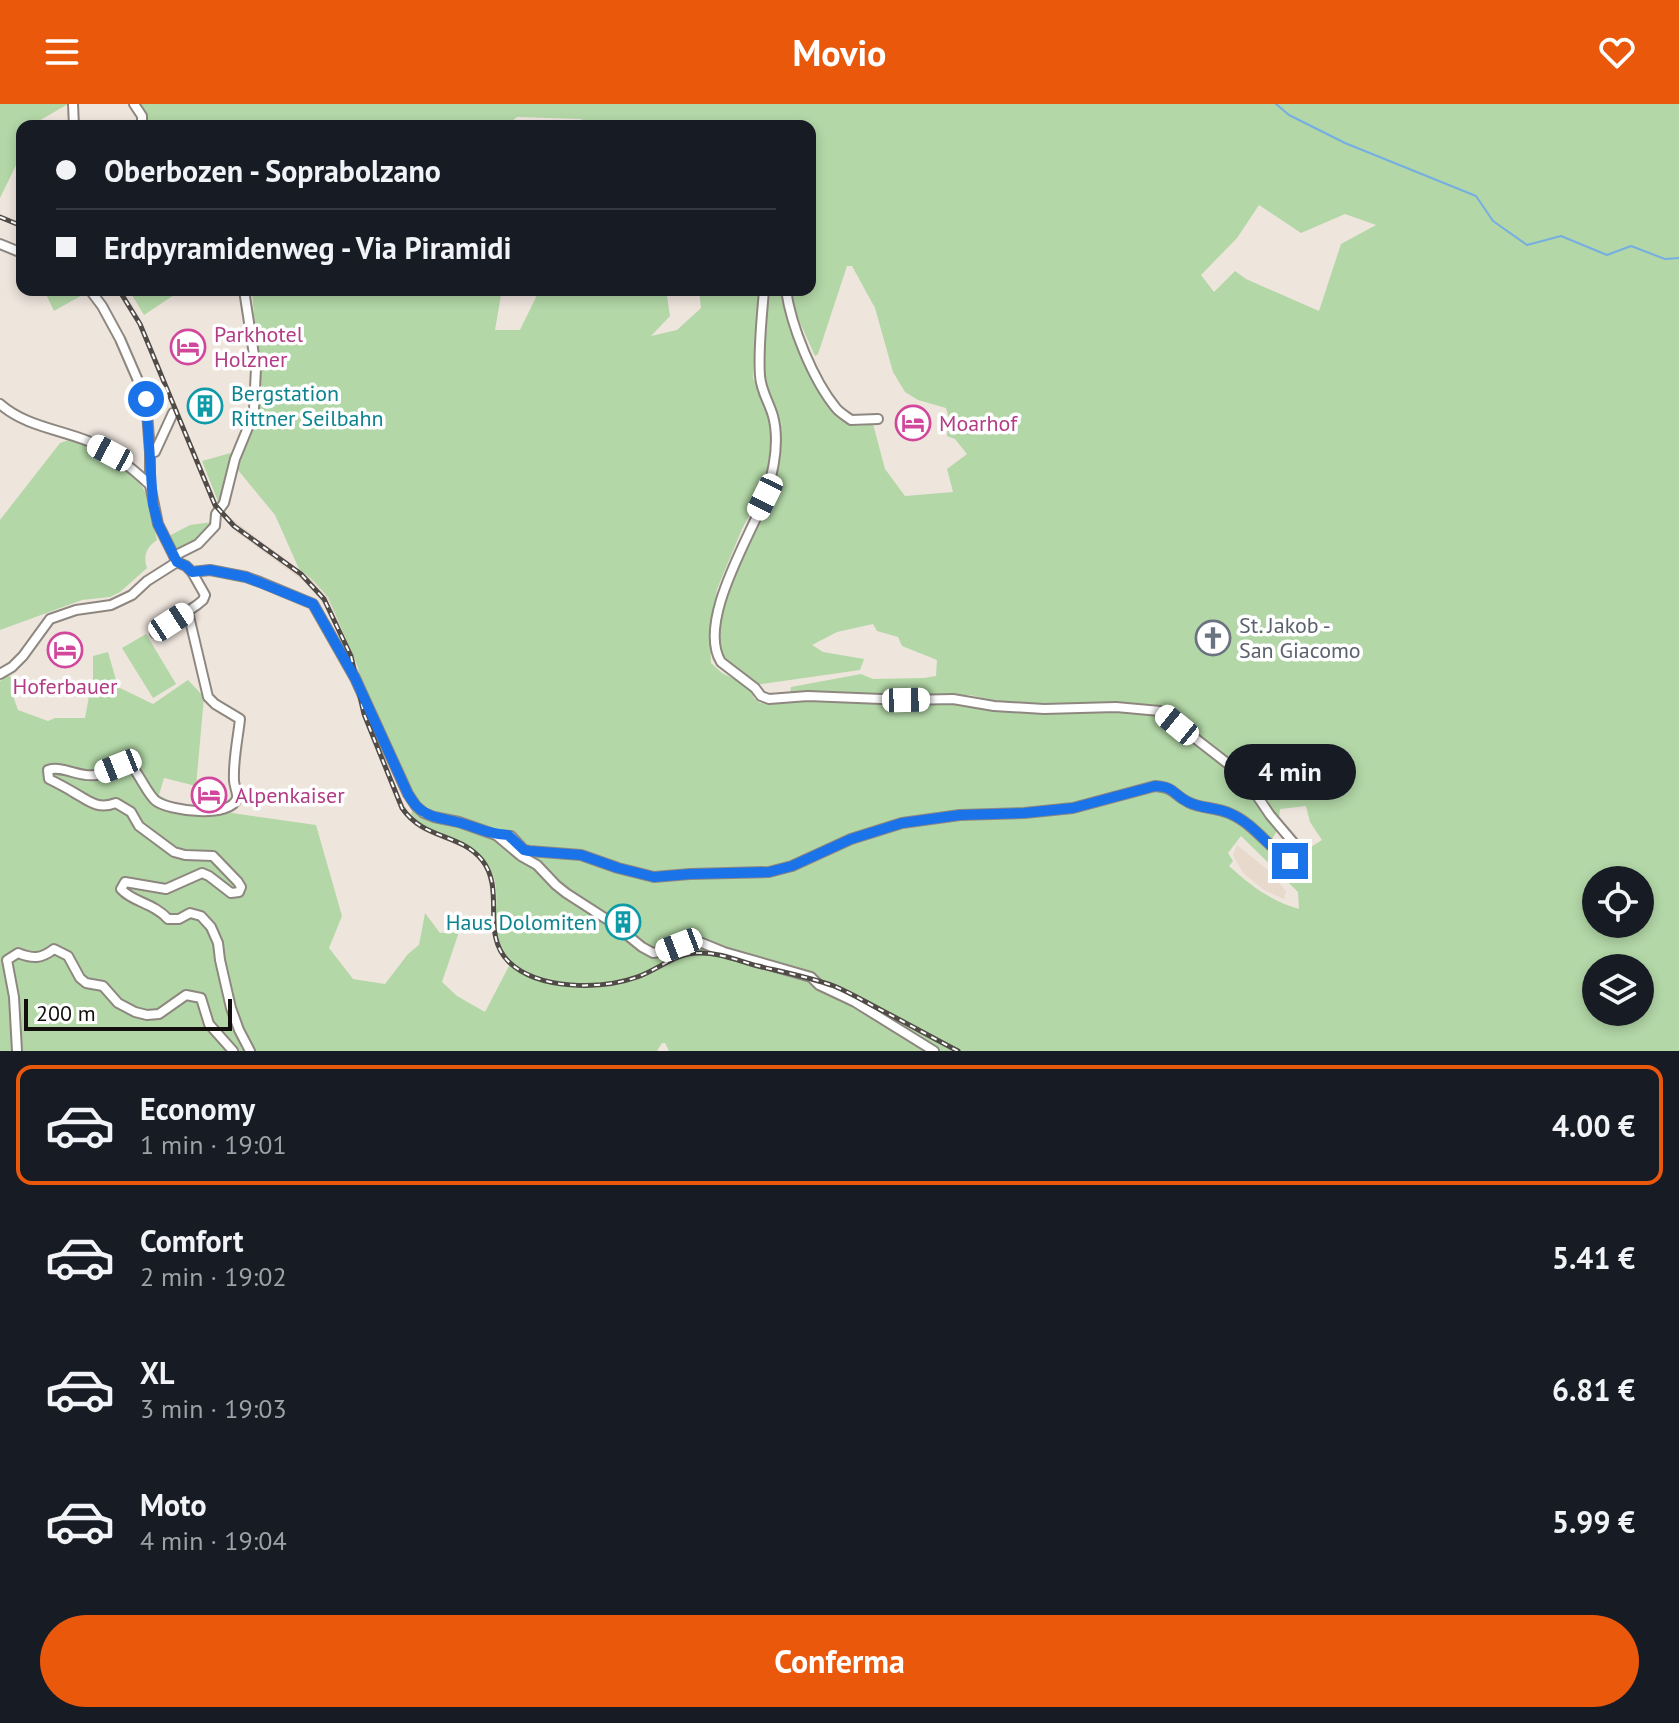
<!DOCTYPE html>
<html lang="it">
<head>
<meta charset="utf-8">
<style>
	body { margin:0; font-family:"PT Sans",sans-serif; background:#242831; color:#f1f3f6; height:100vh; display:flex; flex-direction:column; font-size:30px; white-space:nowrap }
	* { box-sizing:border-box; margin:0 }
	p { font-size:26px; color:#9ea1a6 }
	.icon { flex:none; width:44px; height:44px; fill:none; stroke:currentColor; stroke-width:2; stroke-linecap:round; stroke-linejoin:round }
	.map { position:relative; height:947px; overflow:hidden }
	.drawer { display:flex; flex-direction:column; background:#171b24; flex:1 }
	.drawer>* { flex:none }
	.banner { position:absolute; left:16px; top:16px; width:800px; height:176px; border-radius:16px; box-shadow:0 4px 12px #0003; display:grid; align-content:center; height:176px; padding:0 40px; background:#171b24 }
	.buttons { position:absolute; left:1582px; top:762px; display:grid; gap:16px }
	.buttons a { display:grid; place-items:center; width:72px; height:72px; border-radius:50%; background:#171b24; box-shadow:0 4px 12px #0003; font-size:40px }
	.scale { position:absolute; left:24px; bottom:20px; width:208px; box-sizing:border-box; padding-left:8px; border:4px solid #120f0d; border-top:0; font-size:22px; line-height:28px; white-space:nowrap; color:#120f0d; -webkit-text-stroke:6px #fff; paint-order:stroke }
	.end { position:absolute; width:36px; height:36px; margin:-18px; border:10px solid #1a73e8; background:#fff; box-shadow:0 0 0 4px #fff }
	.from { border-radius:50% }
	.bubble { position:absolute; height:56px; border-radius:28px; background:#171b24; box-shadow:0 4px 12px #0003; font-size:26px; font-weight:700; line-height:56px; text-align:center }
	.car { position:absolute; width:24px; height:48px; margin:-24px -12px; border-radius:10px; box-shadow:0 0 6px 2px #0007; background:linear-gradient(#fff 24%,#345 0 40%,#fff 0 76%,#345 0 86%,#fff 0) }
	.banner b { display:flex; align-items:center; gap:28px; height:76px; font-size:30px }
	.banner b+b { border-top:2px solid #363941 }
	.banner i { width:20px; height:20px; background:#f1f3f6 }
	ul { padding:14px 0 0; list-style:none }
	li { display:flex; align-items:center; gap:24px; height:120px; margin:0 16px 12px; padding:0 24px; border:4px solid transparent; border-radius:16px }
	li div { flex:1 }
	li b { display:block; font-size:30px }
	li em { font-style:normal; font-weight:700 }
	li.on { border-color:#ea580c }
	li>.icon { width:72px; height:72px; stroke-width:1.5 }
	.button { display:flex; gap:16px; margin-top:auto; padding:16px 40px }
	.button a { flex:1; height:92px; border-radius:48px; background:#ea580c; color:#fff; font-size:32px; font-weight:700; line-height:92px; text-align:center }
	header { display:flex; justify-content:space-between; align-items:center; height:104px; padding:0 40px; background:#ea580c; color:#fff; font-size:36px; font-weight:700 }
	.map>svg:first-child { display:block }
	.built { fill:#e7d9cc }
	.green { fill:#b3d7a7; fill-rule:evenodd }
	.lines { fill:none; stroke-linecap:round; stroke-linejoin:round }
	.stream { stroke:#76aee1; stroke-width:2 }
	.minor-casing { stroke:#8e8780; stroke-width:12 }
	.minor { stroke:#fff; stroke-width:8 }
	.rail-casing { stroke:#504b47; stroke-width:5 }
	.rail { stroke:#fff; stroke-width:2; stroke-dasharray:6; stroke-linecap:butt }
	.route { stroke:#1a73e8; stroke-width:10 }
	.labels { text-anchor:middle; stroke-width:7; stroke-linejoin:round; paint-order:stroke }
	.hotel-label { font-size:22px; fill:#b23c85; stroke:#fff; text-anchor:start }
	.culture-label { font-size:22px; fill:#0d838f; stroke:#fff; text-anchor:start }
	.worship-label { font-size:22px; fill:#5b616d; stroke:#fff; text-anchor:start }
</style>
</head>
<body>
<header><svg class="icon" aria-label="menu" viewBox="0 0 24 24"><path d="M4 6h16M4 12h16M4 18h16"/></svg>Movio<svg class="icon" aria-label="heart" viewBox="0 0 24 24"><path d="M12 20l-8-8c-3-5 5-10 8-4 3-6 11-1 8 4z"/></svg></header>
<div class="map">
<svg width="1679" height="947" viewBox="0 0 1679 947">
	<rect width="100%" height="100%" fill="#eee5dd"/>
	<g class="built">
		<polygon points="179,311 203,365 213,392 223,408 314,477 328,493 358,563 360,577 324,500 310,482 235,427 214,403 176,313"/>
		<polygon points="356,588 407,708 404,710 401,707 392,687 358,599"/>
		<polygon points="411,710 417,718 471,742 487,759 494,775 495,787 495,824 522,871 509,862 496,843 491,825 491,786 486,766 477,754 466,745 421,726 409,716"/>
		<polygon points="1237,741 1269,767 1286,787 1284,795 1264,786 1243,769 1233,751"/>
	</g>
	<g class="green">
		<polygon points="0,0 68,0 37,18 35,22 22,22 22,49 0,94"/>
		<path d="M128 0H1679V947H669L665 939H662L657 947H0V577L8 571 20 581 14 595 18 606 48 617 55 614H85L90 587H93V552L108 548 118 583 153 600 188 576 204 593 196 682 164 674 159 691 185 705 232 709 316 721 342 812 329 844 353 875 385 880 408 850 419 841 425 809 440 829 459 828 442 878 457 892 485 908 509 862 515 861C479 825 509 795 488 761 470 732 432 735 411 710L413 704 360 577 358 563 328 493 314 477 299 465 275 411 238 366 259 297 258 260 252 186H505L501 191 495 226H520L537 191 533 186H666L670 212 651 232 677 226 701 204 699 186H758L753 274 770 312 774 335 770 362 762 387 742 425 717 485 710 526 711 559 722 569 736 576 752 588 754 594 760 599 773 600 810 595 902 600 969 599 995 605 1047 608 1119 605 1161 611 1164 606 1116 600 1038 601 995 597 970 591 903 592 808 588 790 589 791 583 861 570 873 575 924 574 936 572 937 556 902 542 898 533 877 527 873 520 837 528 812 541 823 548 864 555 860 566 755 581 722 556 719 549 721 542 718 539V529L729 480 760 405 768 394 777 362 778 337 775 311 763 271 767 186H781C783 196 785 207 787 217 793 238 830 312 848 320 855 323 866 321 873 320L885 365 905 392 953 388 947 365 967 350 955 335 947 332 948 311 946 304 918 296 905 288 893 268 875 204 852 162H847L818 250 815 252 798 214 793 207 788 186H810V22H591L581 15 517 13 506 22H139V13ZM1259 101 1301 129 1345 110 1376 121 1341 140 1319 207 1246 175 1235 167 1214 188 1201 171 1237 134ZM1170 681 1190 696 1235 707 1271 737 1278 725 1280 705 1306 702 1310 718 1322 736 1311 743 1307 758 1296 771 1287 765 1253 727 1232 712 1190 702 1170 688ZM1241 732 1298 788 1299 805C1271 797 1251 782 1229 762L1233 757 1228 749ZM1596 776H1640V820H1596ZM1596 864H1640V908H1596Z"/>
		<polygon points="44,186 79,186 84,190 54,207"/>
		<polygon points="129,186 171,186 174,191 144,211"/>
		<path d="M69 336C91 342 136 365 145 388 151 403 153 421 157 436 146 443 143 453 147 464L120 488 110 493 82 496 0 526V416L60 339Z"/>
		<polygon points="234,348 231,355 219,400 202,357"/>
		<polygon points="213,418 197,439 175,450 167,433 190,421"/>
		<polygon points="146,530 176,580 153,594 122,544"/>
	</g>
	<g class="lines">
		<polyline class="stream" points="1276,0 1289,11 1345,39 1476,92 1493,117 1527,141 1561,132 1607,151 1631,142 1665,155 1679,154"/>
		<g class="minor-casing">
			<g id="minor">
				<polyline points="73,0 74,22"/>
				<polyline points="134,0 142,12 142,22"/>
				<polyline points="0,140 22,149"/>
				<polyline points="90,186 102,202 120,235 146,295 150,348 150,381 158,420 177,458 186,462 192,468 205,491 203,496 197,501 155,529"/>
				<path d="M786 186C791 222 813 276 836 304 840 309 846 312 851 316L878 315"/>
				<path d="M0 300C25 322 58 325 88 337 111 347 132 364 150 381"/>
				<polyline points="150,348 155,348 173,309"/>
				<polyline points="174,452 198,440 215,422 216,410 224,399 235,355 249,321 254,305 256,264 244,186"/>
				<path d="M192 468 210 466 246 473 260 478 313 500 355 574 408 690 416 702 424 709 434 713 459 718 496 731 511 732 524 746 529 747 581 751 618 764 654 773 690 770 769 768 792 762 851 735 902 719 960 711 1024 709 1073 704 1155 682C1176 684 1172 690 1188 698 1201 705 1217 703 1231 710 1254 720 1269 744 1290 757L1296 756 1300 752 1298 744 1270 711 1251 683 1232 663 1160 607 1116 603 1044 605 994 602 953 595 906 596 808 592 769 595 761 592 755 584 721 558C696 517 752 430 766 391 774 366 780 338 773 312 769 298 761 287 760 272 758 246 762 212 764 186"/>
				<path d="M188 508 208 593 215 600 240 615C238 634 233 656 234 676 234 682 238 689 237 694 231 715 169 707 156 697 147 690 137 665 131 663 118 658 108 669 96 671 79 674 63 661 48 666L49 675C57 679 65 683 73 688 89 697 97 706 116 699L131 708 139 722 174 748 185 751 213 752 238 778 241 783 239 788 231 789 209 772 202 769 166 785 125 778 121 785C132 798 154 799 168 815H179L190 809 201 812 211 823 218 839 220 856 231 904 239 926 250 947"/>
				<polyline points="0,570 12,563 23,552 50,515 76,506 111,501 132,491 147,477 177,458"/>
				<polyline points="496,731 521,752 537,761 556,781 566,789 611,818 642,843 653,849 659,848 679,841 702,839 724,848 811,873 819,881 855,898 934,947"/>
				<path d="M17 947 14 893 7 856 18 849C33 855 41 855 54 845L68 852 80 874 86 879 103 882 118 899 135 908 147 911 159 910 186 891 201 894 209 920 233 947"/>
			</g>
		</g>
		<use href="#minor" class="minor"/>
		<g class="rail-casing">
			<g id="rail">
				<polyline points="0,113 22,122"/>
				<path d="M119 186 140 220 215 401 234 422 301 470 324 495 351 552 364 610 402 704C424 736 460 729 482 756 506 786 480 830 509 858 538 886 601 886 637 873 658 866 675 849 698 849 718 848 739 857 758 862 783 868 809 873 834 882 851 889 867 899 883 907 908 920 933 934 958 947"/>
			</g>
		</g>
		<use href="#rail" class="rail"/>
	</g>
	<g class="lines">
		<path class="route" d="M146 295 153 400 158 420 177 458 186 462 192 468 210 466 246 473 313 500 355 574 408 690C413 698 417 705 426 709 435 715 447 715 457 718 477 723 486 730 508 731L524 746 529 747 581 751 618 764 654 773 690 770 769 768 792 762 851 735 902 719 960 711 1024 709 1073 704 1155 682C1176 683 1172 690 1188 698 1201 705 1218 703 1231 710 1254 720 1269 744 1290 757"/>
	</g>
	<defs>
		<g id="hotel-ring" transform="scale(1.8)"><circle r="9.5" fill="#fff" stroke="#d1479c" stroke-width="1.5"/><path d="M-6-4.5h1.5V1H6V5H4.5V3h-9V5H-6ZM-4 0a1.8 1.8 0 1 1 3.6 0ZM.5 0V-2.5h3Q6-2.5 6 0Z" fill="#d1479c"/></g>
		<g id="building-ring" transform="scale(1.8)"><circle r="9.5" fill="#fff" stroke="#0f9aa8" stroke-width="1.5"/><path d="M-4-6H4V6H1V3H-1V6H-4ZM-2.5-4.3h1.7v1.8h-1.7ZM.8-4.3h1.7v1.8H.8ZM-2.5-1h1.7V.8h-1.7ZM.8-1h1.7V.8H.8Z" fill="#0f9aa8"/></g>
		<g id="church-ring" transform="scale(1.8)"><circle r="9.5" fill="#fff" stroke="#6b7280" stroke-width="1.5"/><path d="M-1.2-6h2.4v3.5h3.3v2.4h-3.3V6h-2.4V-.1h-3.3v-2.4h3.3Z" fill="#6b7280"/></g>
	</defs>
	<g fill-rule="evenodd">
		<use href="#hotel-ring" x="188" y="243"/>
		<use href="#building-ring" x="205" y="302"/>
		<use href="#hotel-ring" x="913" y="319"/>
		<use href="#church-ring" x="1213" y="534"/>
		<use href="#hotel-ring" x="65" y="546"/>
		<use href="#hotel-ring" x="209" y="691"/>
		<use href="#building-ring" x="623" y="818"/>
	</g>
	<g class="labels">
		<g class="hotel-label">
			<text x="214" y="238">Parkhotel<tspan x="214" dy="25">Holzner</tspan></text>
			<text x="939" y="327">Moarhof</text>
			<text x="65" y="590" text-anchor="middle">Hoferbauer</text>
			<text x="235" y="699">Alpenkaiser</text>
		</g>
		<g class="culture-label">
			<text x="231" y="297">Bergstation<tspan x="231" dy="25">Rittner Seilbahn</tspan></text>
			<text x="597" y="826" text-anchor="end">Haus Dolomiten</text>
		</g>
		<g class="worship-label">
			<text x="1239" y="529">St. Jakob -<tspan x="1239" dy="25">San Giacomo</tspan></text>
		</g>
	</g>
</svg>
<div class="buttons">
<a><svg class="icon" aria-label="locate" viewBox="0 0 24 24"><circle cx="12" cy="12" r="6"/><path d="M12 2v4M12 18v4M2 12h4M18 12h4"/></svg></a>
<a><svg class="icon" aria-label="layers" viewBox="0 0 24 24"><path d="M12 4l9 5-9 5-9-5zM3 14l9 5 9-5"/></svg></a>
</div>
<div class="scale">200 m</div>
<i class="end from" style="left:146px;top:295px"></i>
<i class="end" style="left:1290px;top:757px"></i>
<div class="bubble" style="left:1224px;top:640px;width:132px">4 min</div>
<i class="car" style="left:110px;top:349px;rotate:298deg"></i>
<i class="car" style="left:765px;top:393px;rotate:206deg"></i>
<i class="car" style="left:171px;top:518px;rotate:57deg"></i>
<i class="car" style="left:906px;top:596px;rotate:89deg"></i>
<i class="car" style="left:1177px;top:621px;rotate:309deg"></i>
<i class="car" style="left:118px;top:662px;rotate:248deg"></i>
<i class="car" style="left:679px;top:841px;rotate:249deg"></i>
<div class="banner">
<b><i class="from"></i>Oberbozen - Soprabolzano</b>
<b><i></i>Erdpyramidenweg - Via Piramidi</b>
</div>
</div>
<section class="drawer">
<ul>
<li class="on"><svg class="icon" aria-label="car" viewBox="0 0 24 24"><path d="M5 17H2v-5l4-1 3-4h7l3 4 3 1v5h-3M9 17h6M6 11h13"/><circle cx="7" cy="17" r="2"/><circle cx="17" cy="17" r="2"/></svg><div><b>Economy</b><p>1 min · 19:01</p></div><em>4.00 €</em></li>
<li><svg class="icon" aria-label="car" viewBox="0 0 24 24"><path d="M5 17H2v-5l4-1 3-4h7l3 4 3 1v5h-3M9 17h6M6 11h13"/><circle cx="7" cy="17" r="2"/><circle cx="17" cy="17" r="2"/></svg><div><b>Comfort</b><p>2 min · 19:02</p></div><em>5.41 €</em></li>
<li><svg class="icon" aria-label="car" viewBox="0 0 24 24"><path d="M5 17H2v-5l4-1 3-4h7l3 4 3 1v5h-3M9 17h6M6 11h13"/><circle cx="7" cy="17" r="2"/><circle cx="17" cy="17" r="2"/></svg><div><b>XL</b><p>3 min · 19:03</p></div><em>6.81 €</em></li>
<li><svg class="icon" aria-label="car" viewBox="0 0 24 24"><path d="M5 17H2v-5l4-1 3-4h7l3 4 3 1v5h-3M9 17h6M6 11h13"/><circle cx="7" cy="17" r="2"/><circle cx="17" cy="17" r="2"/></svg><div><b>Moto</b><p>4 min · 19:04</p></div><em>5.99 €</em></li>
</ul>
<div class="button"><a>Conferma</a></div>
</section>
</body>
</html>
